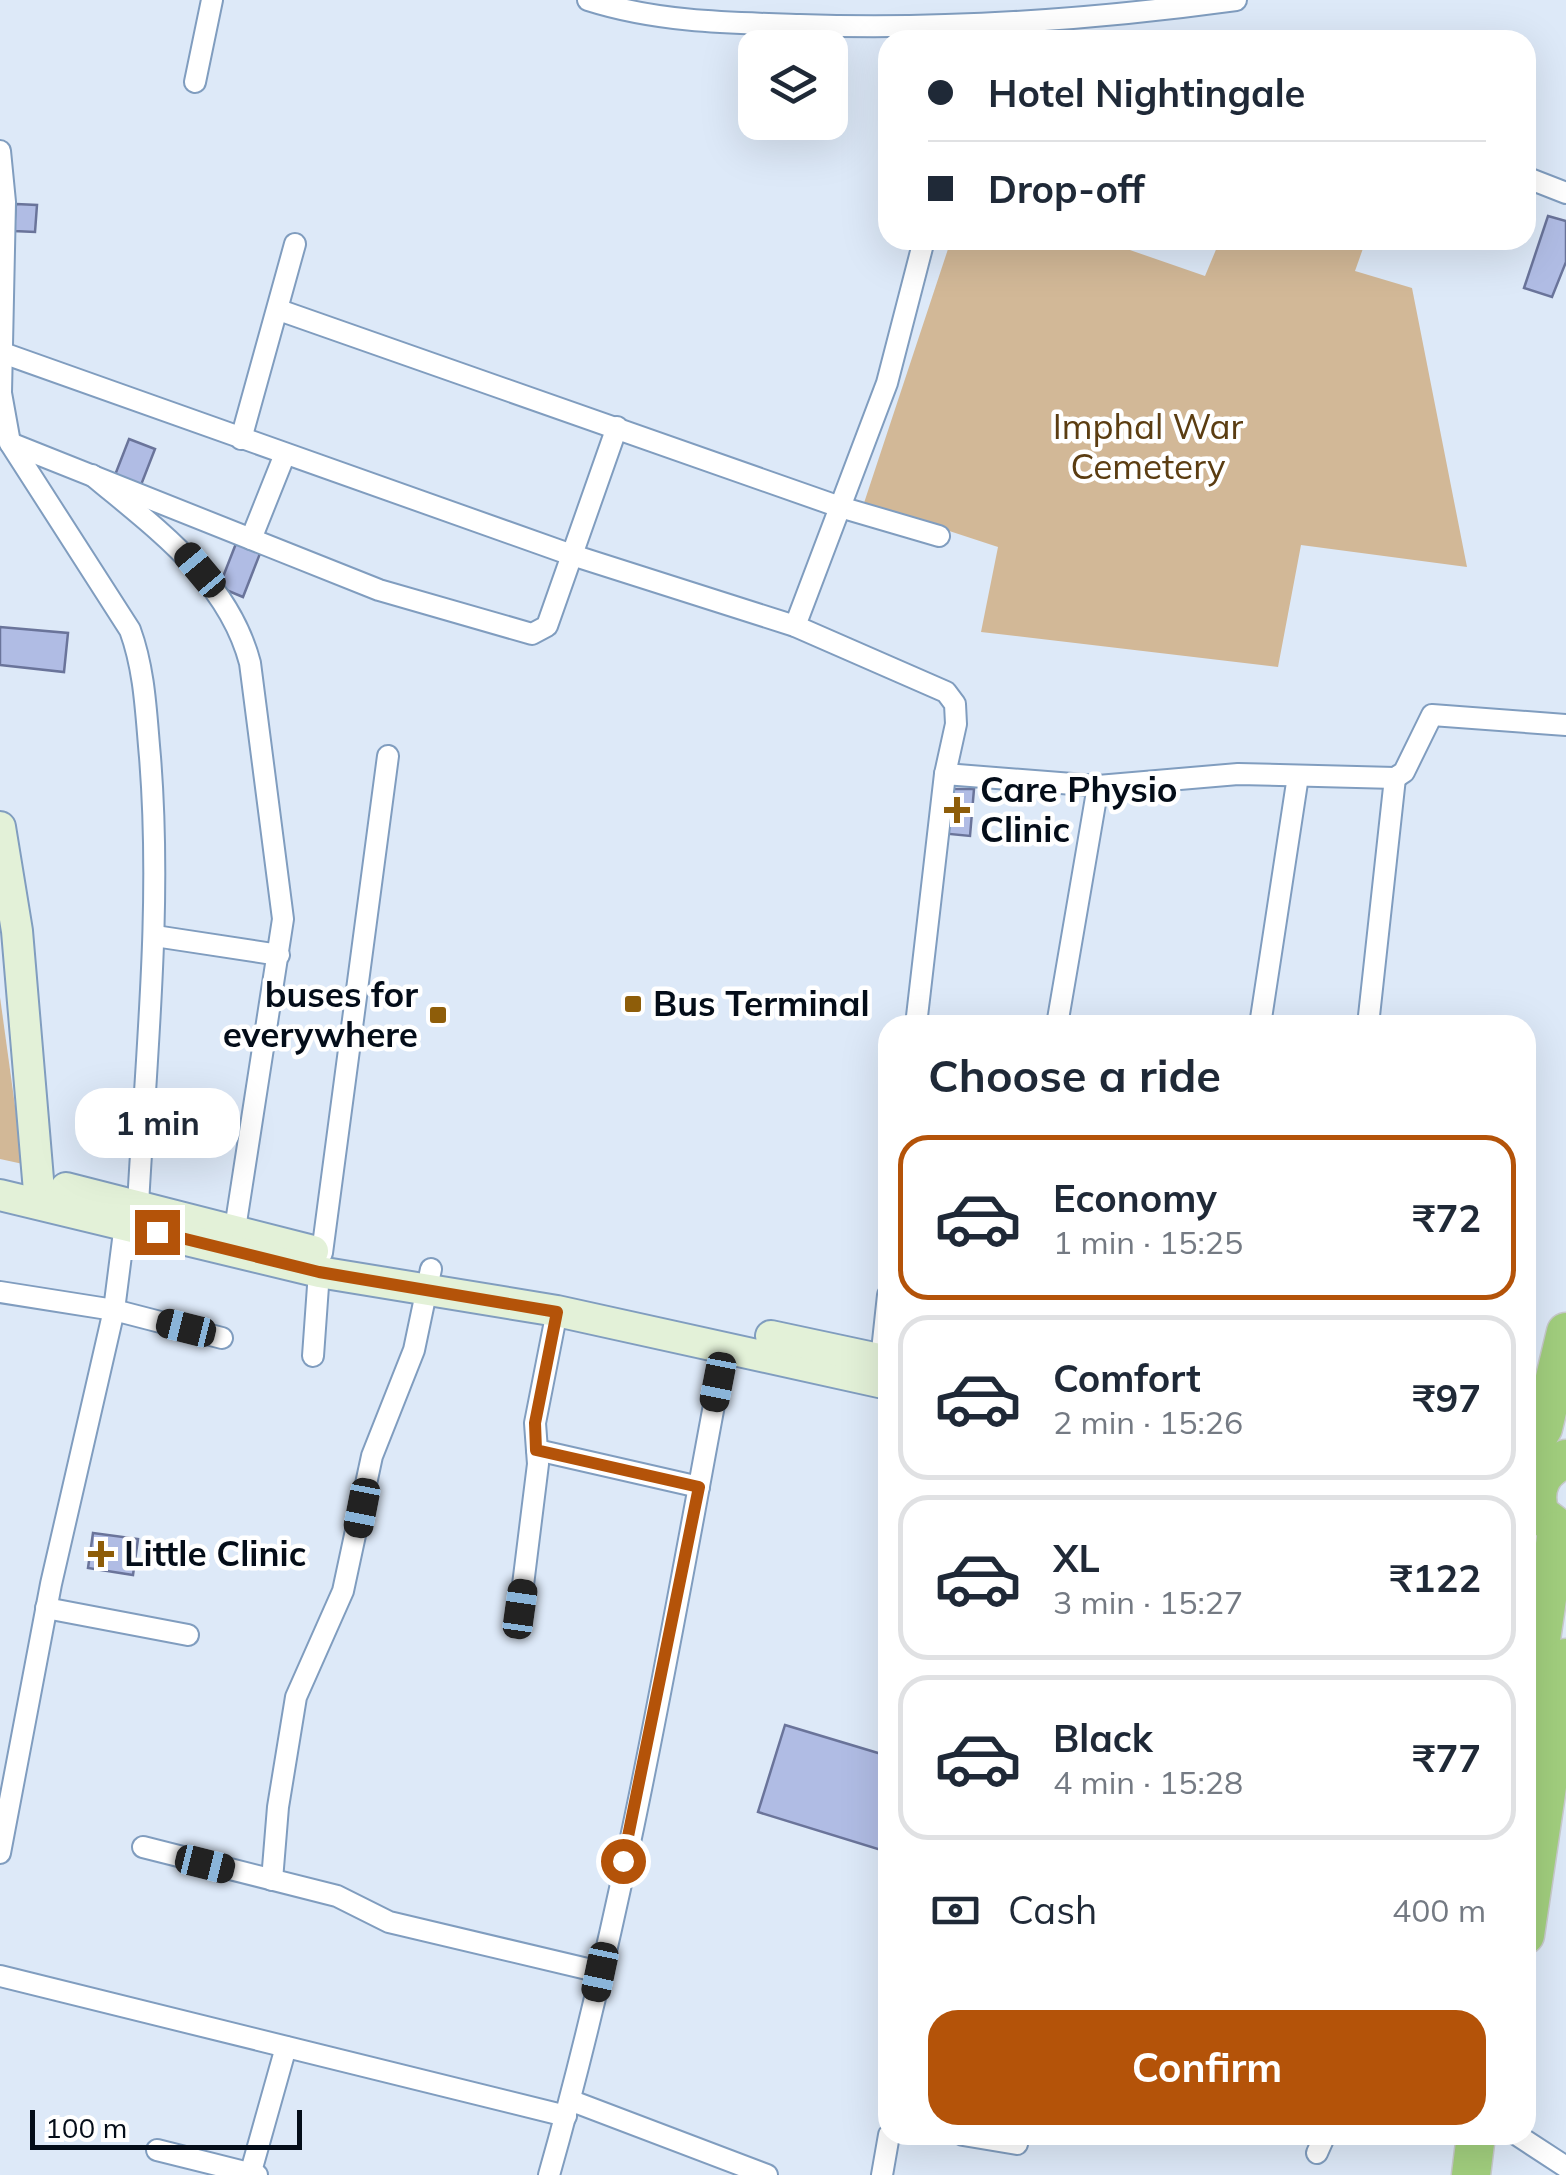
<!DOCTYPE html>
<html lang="en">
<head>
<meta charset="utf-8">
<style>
	body { margin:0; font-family:Mulish,sans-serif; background:#f2f2f3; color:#1f2937; height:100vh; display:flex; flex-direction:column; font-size:38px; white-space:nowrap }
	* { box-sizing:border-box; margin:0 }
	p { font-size:32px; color:#747a83 }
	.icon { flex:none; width:55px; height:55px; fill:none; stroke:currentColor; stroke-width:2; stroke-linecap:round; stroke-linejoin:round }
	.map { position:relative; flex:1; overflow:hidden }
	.panel { position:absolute; left:878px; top:1015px; width:658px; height:1130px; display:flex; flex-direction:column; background:#fff; border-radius:30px; box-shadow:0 10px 40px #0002 }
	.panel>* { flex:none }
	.top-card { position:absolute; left:878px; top:30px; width:658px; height:220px; border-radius:30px; box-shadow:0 10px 40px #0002; display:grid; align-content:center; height:220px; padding:0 50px; background:#fff }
	.buttons { position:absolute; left:738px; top:30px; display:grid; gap:20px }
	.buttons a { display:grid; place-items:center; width:110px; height:110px; border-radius:20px; background:#fff; box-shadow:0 10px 40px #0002; font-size:50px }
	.scale { position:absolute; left:30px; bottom:25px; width:272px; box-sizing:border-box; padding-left:10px; border:5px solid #040d19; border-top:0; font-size:28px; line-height:35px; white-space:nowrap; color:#040d19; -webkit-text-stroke:8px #fff; paint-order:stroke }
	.end { position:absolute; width:45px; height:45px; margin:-22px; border:12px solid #b45309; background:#fff; box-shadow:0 0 0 5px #fff }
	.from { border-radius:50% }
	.bubble { position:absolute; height:70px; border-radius:30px; background:#fff; box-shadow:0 10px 40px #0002; font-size:32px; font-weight:700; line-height:70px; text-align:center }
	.car { position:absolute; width:30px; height:60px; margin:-30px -15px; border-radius:12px; box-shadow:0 0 8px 2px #0007; background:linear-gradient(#222 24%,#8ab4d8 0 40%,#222 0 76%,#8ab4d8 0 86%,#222 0) }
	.top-card b { display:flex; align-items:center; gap:35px; height:95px; font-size:38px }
	.top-card b+b { border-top:2px solid #e0e1e3 }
	.top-card i { width:25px; height:25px; background:#1f2937 }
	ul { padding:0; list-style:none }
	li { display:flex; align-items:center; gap:30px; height:165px; margin:0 20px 15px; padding:0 30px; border:5px solid #e0e1e3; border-radius:30px }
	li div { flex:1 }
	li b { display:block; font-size:38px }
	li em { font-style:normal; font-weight:700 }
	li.current { border-color:#b45309 }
	li>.icon { width:90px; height:90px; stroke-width:1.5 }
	h2 { padding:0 50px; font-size:45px; line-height:120px }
	.pay { display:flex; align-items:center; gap:25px; height:110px; padding:0 50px; font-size:38px }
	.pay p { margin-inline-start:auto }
	.cta { display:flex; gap:20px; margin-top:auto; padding:20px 50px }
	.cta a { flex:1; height:115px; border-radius:30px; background:#b45309; color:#fff; font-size:40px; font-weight:700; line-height:115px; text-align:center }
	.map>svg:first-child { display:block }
	.green { fill:#d2b897 }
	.building { fill:#b0bce4; stroke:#6a749a; stroke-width:2.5 }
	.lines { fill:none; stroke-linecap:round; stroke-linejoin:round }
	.street-casing { stroke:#809dbf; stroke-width:24 }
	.secondary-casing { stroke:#809dbf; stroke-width:34 }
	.highway-casing { stroke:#c8cacc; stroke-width:41 }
	.street { stroke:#fff; stroke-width:20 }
	.secondary { stroke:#e3f1d8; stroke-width:30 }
	.highway { stroke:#a2cf7e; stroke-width:38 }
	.route { stroke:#b45309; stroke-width:12 }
	.poi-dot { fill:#8e5d09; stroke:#fff; stroke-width:4 }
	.labels { text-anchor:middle; stroke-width:9; stroke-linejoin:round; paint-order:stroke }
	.park-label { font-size:35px; fill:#5b3d12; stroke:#fff }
	.poi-label { font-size:35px; font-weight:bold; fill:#040d19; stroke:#fff; text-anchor:start }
</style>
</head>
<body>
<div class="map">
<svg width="1566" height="2175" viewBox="0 0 1566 2175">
	<rect width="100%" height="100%" fill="#dde9f8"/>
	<g class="green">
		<polygon points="951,240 1101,240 1205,276 1220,240 1366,240 1355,271 1412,288 1467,567 1301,545 1278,667 981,632 998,547 864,503"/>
		<polygon points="0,997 23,1164 0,1159"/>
	</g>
	<g class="building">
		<polygon points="16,204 37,205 35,232 14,231"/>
		<polygon points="1548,216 1566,221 1566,262 1552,297 1524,288"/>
		<polygon points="129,439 155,449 141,485 115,475"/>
		<polygon points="237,541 261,551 243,597 219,587"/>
		<polygon points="0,627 68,633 64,672 0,665"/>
		<polygon points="947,789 974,789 970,836 939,833"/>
		<polygon points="1525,1216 1533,1217 1528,1258 1525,1258"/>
		<polygon points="93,1533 138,1539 133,1575 88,1568"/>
		<polygon points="785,1725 888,1756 888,1829 881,1850 758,1812"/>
	</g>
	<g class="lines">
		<g class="street-casing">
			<g id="street">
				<path d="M588 0C657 22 728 23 800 25 947 30 1091 20 1236 0"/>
				<polyline points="195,82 212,0"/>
				<path d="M0 151 5 202 1 393 10 443 130 630C145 671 146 714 150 757 162 907 146 1056 138 1205"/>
				<polyline points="1525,177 1566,193"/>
				<polyline points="279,310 840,507 939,536"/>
				<polyline points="0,352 569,554 795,626 946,692 955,704 956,724 945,774 916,1025"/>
				<polyline points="241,439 295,244"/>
				<polyline points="10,443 379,590 532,634 547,626 617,427"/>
				<path d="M92 475C155 528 228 579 250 663L283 919 235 1229"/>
				<polyline points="251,539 285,454"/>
				<polyline points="795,626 887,383 924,240"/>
				<polyline points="945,774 1098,786 1238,774 1395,778 1404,772 1432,715 1566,725"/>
				<polyline points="155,936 279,955"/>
				<polyline points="1057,1025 1098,786"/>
				<polyline points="1260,1025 1298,776"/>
				<polyline points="1368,1025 1395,778"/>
				<polyline points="322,1253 388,756"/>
				<polyline points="0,1292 114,1310 222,1338"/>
				<polyline points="313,1356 319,1272"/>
				<polyline points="881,1360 888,1295"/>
				<polyline points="537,1450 699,1487"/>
				<polyline points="46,1608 188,1635"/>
				<polyline points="520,1609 538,1464 535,1423 557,1311"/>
				<polyline points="143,1847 337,1896 389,1922 600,1972"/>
				<polyline points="0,1853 51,1584 114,1310 125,1224"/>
				<polyline points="272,1880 278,1807 296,1697 343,1591 372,1456 414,1350 431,1269"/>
				<polyline points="0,1976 566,2116"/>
				<polyline points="572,2101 767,2175"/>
				<polyline points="963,2135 1017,2144"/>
				<polyline points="1517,2135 1566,2167"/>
				<polyline points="157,2150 257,2175"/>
				<polyline points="1317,2153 1325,2135"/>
				<polyline points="250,2175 286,2047"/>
				<path d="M549 2175C626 1904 673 1623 725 1346"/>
				<polyline points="882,2175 889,2135"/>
			</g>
		</g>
		<g class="secondary-casing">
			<g id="secondary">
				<polyline points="0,827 17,931 40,1203"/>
				<polyline points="66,1188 313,1251"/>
				<polyline points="0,1195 319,1272 557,1311 888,1384"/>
				<polyline points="771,1336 888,1361"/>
			</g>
		</g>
		<g class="highway-casing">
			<g id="highway">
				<polyline points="1525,1458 1543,1428 1566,1332"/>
				<path d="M1566 1459C1541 1469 1532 1489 1540 1514L1566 1534"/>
				<polyline points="1525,1747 1557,1531"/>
				<polyline points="1525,1935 1566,1658"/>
				<polyline points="1471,2175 1476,2135"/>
			</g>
		</g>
		<use href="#street" class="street"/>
		<use href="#secondary" class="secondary"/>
		<use href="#highway" class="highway"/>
	</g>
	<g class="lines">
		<polyline class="route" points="157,1232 319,1272 557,1312 535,1423 536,1450 699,1487 623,1861"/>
	</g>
	<g class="poi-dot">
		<path d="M952 795h10v10h10v10h-10v10h-10v-10h-10v-10h10z"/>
		<rect x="623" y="994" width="20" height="20" rx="5"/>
		<rect x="428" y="1005" width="20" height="20" rx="5"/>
		<path d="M96 1539h10v10h10v10h-10v10h-10v-10h-10v-10h10z"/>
	</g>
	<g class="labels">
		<g class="park-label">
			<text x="1148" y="439">Imphal War<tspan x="1148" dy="40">Cemetery</tspan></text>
		</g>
		<g class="poi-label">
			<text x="980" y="802">Care Physio<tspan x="980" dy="40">Clinic</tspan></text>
			<text x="418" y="1007" text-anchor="end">buses for<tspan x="418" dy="40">everywhere</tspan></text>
			<text x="653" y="1016">Bus Terminal</text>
			<text x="124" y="1566">Little Clinic</text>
		</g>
	</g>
</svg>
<div class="buttons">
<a><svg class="icon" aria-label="layers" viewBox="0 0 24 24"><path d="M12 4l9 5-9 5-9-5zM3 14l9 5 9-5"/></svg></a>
</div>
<div class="scale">100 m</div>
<i class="end from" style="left:623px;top:1861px"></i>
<i class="end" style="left:157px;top:1232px"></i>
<div class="bubble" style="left:75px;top:1088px;width:165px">1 min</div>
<i class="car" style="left:200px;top:570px;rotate:320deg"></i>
<i class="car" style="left:186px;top:1328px;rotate:284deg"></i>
<i class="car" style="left:718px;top:1382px;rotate:191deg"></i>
<i class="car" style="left:362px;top:1508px;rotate:191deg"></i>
<i class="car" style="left:520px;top:1609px;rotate:8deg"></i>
<i class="car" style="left:205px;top:1864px;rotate:104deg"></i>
<i class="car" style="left:600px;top:1972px;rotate:192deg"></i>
<div class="top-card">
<b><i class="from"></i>Hotel Nightingale</b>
<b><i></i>Drop-off</b>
</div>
<section class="panel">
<h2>Choose a ride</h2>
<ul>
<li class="current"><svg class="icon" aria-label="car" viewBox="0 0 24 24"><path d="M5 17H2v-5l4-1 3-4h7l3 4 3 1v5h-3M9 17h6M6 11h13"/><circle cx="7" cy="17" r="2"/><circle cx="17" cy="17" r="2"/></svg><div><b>Economy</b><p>1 min · 15:25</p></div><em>₹72</em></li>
<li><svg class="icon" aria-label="car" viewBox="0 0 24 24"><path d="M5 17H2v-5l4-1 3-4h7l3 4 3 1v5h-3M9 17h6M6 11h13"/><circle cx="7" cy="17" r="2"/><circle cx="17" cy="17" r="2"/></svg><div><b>Comfort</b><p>2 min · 15:26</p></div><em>₹97</em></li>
<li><svg class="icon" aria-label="car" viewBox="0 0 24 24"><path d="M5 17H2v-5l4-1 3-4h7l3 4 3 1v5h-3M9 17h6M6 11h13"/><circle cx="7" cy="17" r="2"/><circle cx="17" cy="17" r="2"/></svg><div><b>XL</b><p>3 min · 15:27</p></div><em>₹122</em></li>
<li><svg class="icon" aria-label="car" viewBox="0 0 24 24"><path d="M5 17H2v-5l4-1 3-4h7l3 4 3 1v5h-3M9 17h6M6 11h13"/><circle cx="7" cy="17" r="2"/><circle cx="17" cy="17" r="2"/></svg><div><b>Black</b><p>4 min · 15:28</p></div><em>₹77</em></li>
</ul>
<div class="pay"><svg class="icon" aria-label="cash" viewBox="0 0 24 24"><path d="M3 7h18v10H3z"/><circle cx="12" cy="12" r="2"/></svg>Cash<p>400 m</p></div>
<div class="cta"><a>Confirm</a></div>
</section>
</div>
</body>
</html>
